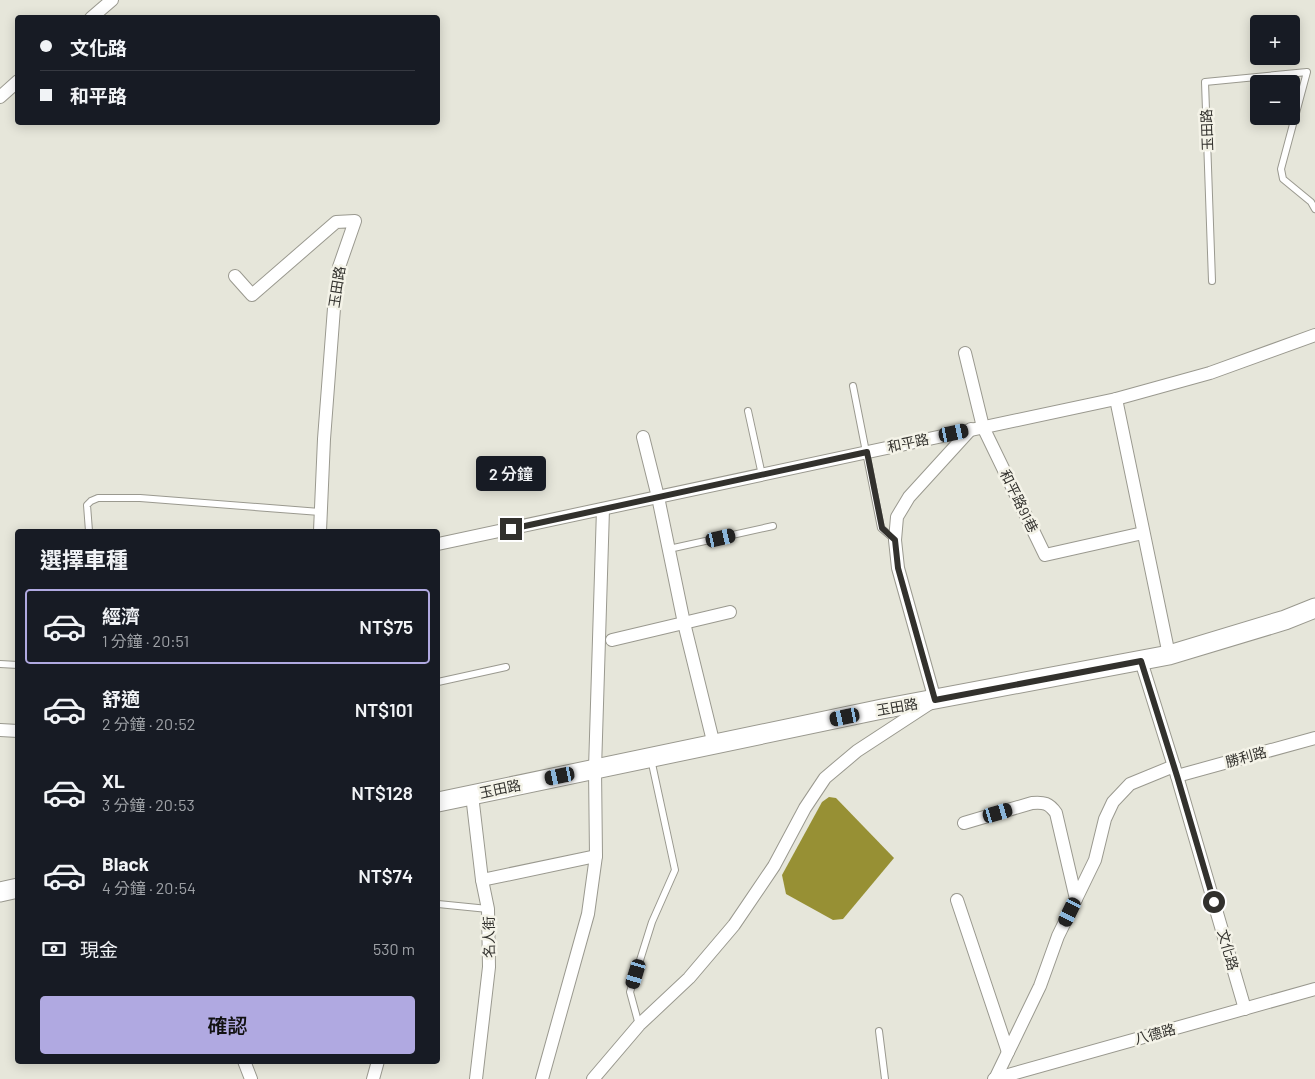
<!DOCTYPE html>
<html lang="zh-TW">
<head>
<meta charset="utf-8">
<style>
	body { margin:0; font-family:Barlow,"Noto Sans TC",sans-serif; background:#242831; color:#f1f3f6; height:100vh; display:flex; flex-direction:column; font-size:19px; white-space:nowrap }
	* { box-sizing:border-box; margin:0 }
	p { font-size:16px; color:#9ea1a6 }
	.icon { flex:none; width:28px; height:28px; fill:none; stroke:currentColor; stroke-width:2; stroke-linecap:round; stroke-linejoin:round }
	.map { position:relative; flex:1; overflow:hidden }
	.side { position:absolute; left:15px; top:529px; width:425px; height:535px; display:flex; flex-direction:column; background:#171b24; border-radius:5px; box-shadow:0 2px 12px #0003 }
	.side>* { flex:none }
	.guide { position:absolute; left:15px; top:15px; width:425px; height:110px; border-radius:5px; box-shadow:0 2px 12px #0003; display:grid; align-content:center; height:110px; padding:0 25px; background:#171b24 }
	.buttons { position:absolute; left:1250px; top:15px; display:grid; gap:10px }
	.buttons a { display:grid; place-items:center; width:50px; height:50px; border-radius:5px; background:#171b24; box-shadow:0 2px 12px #0003; font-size:25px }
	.end { position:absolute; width:22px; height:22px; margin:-11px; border:6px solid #32312d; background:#fff; box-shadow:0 0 0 2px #fff }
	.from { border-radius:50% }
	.bubble { position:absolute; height:35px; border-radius:5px; background:#171b24; box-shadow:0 2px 12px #0003; font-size:16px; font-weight:600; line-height:35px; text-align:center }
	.car { position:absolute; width:15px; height:30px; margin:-15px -8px; border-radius:6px; box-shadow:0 0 4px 1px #0007; background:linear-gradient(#222 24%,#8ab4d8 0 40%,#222 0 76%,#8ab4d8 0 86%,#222 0) }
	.guide b { display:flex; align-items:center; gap:18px; height:48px; font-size:19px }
	.guide b+b { border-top:1px solid #363941 }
	.guide i { width:12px; height:12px; background:#f1f3f6 }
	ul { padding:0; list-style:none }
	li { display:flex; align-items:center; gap:15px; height:75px; margin:0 10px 8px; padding:0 15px; border:2px solid transparent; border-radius:5px }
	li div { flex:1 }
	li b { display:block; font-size:19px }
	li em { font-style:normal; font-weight:600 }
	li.selected { border-color:#b0a9e1 }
	li>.icon { width:45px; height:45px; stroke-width:1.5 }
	h2 { padding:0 25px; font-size:22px; line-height:60px }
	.pay { display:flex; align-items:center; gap:12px; height:55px; padding:0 25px; font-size:19px }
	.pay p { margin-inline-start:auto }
	.action { display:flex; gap:10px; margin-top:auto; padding:10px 25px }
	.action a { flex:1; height:58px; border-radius:5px; background:#b0a9e1; color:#111; font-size:20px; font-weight:600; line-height:58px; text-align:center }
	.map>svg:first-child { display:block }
	.water { fill:#979034 }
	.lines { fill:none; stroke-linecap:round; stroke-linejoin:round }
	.lane-casing { stroke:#9a998f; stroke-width:8 }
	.street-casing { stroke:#9a998f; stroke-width:14 }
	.secondary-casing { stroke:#9a998f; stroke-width:21 }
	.lane { stroke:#fff; stroke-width:6 }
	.street { stroke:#fff; stroke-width:12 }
	.secondary { stroke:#fff; stroke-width:19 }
	.route { stroke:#32312d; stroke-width:6 }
	.labels { text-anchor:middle; stroke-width:5; stroke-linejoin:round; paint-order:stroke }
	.street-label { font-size:14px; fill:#32312d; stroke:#f4f3e8 }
</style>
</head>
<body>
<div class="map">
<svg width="1315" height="1079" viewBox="0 0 1315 1079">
	<rect width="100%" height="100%" fill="#e6e6da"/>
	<polygon class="water" points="829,797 836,798 894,858 843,919 833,920 786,894 782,875 822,802"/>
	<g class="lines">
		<g class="lane-casing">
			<g id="lane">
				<polyline points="1212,281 1205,82 1307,72 1281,169 1283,179 1311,202 1315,209"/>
				<polyline points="853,386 881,528 894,539"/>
				<polyline points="748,411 762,475"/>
				<polyline points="89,531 87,505 91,501 98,498 140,498 320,512"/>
				<polyline points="669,549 773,526"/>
				<polyline points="0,664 18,665"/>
				<polyline points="438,682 506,667"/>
				<polyline points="438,904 488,909"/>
				<polyline points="639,1025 630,992 652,922 675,870 651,759"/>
				<polyline points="879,1031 885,1079"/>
			</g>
		</g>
		<g class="street-casing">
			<g id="street">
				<polyline points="91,18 112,0"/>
				<polyline points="0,97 18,81"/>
				<polyline points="235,276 252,295 336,222 355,221 339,267 335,295 324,439 320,531"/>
				<polyline points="965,353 983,427 1045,555 1143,533"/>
				<polyline points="1116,399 1169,655"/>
				<polyline points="643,437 658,497 684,623 714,745"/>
				<polyline points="438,544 1116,399 1210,373 1315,335"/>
				<polyline points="612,640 730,612"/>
				<polyline points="1141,661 1177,776 1245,1009"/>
				<polyline points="0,730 18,731"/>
				<polyline points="1177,776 1315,738"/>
				<polyline points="472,795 482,880 488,909 489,967 476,1079"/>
				<path d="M964 823 1032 803C1044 802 1049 803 1056 813L1076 899"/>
				<polyline points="482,880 596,856"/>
				<polyline points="957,900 1008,1052"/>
				<polyline points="244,1061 251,1079"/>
				<polyline points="373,1079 378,1061"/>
				<polyline points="542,1079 588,914 596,856 595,769 603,509"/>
				<polyline points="593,1079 639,1025 689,978 734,925 774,866 805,808 825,778 857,751 935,700 898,568 895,540 897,517 909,497 971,429"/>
				<polyline points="994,1079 1315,989"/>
				<polyline points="995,1079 1040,986 1058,936 1095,860 1105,819 1113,802 1130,784 1174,766"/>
			</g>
		</g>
		<g class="secondary-casing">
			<g id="secondary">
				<polyline points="438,802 882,709 1169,655 1285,620 1315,608"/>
				<polyline points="0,892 18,888"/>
			</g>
		</g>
		<use href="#lane" class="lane"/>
		<use href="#street" class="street"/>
		<use href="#secondary" class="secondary"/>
	</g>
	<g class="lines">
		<polyline class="route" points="511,529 867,452 882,528 895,540 898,568 935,700 1141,661 1177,776 1214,902"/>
	</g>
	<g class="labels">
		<g class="street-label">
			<text transform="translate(1207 130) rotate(-92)" y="5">玉田路</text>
			<text transform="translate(337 287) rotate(-81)" y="5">玉田路</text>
			<text transform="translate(908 443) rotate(-12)" y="5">和平路</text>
			<text transform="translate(1019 501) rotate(64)" y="5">和平路91巷</text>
			<text transform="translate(897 707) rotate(-10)" y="5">玉田路</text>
			<text transform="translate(1246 757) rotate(-15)" y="5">勝利路</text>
			<text transform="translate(500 789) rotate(-12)" y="5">玉田路</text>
			<text transform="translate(489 937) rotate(-91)" y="5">名人街</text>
			<text transform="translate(1228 950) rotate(74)" y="5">文化路</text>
			<text transform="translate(1155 1034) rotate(-15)" y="5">八德路</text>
		</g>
	</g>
</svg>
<div class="buttons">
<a>+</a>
<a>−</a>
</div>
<i class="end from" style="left:1214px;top:902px"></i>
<i class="end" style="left:511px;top:529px"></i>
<div class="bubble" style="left:476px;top:456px;width:70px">2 分鐘</div>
<i class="car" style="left:954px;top:433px;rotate:78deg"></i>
<i class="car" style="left:721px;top:538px;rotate:77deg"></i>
<i class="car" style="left:845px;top:717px;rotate:258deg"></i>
<i class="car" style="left:560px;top:776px;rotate:258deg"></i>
<i class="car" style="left:998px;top:813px;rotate:74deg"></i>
<i class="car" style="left:1070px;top:912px;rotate:206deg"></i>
<i class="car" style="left:636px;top:974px;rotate:197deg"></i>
<div class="guide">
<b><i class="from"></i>文化路</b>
<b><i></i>和平路</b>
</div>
<section class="side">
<h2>選擇車種</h2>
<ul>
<li class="selected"><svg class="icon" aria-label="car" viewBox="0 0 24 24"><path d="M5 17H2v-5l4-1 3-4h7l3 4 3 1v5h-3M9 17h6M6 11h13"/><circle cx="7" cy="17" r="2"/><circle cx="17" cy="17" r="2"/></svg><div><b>經濟</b><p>1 分鐘 · 20:51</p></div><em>NT$75</em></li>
<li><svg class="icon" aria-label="car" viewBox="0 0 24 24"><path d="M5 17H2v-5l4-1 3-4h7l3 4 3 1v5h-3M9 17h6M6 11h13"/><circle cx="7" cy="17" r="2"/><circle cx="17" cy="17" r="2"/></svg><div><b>舒適</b><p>2 分鐘 · 20:52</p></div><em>NT$101</em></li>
<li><svg class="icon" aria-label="car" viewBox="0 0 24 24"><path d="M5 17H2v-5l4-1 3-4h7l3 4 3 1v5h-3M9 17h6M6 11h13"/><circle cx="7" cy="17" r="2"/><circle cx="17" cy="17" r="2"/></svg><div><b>XL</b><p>3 分鐘 · 20:53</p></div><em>NT$128</em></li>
<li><svg class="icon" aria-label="car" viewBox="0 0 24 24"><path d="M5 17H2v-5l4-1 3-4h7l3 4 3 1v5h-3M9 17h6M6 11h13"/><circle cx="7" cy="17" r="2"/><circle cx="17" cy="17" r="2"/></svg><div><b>Black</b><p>4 分鐘 · 20:54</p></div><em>NT$74</em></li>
</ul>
<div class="pay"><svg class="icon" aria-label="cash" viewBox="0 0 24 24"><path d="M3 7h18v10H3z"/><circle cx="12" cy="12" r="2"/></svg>現金<p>530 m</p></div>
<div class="action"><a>確認</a></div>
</section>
</div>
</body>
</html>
